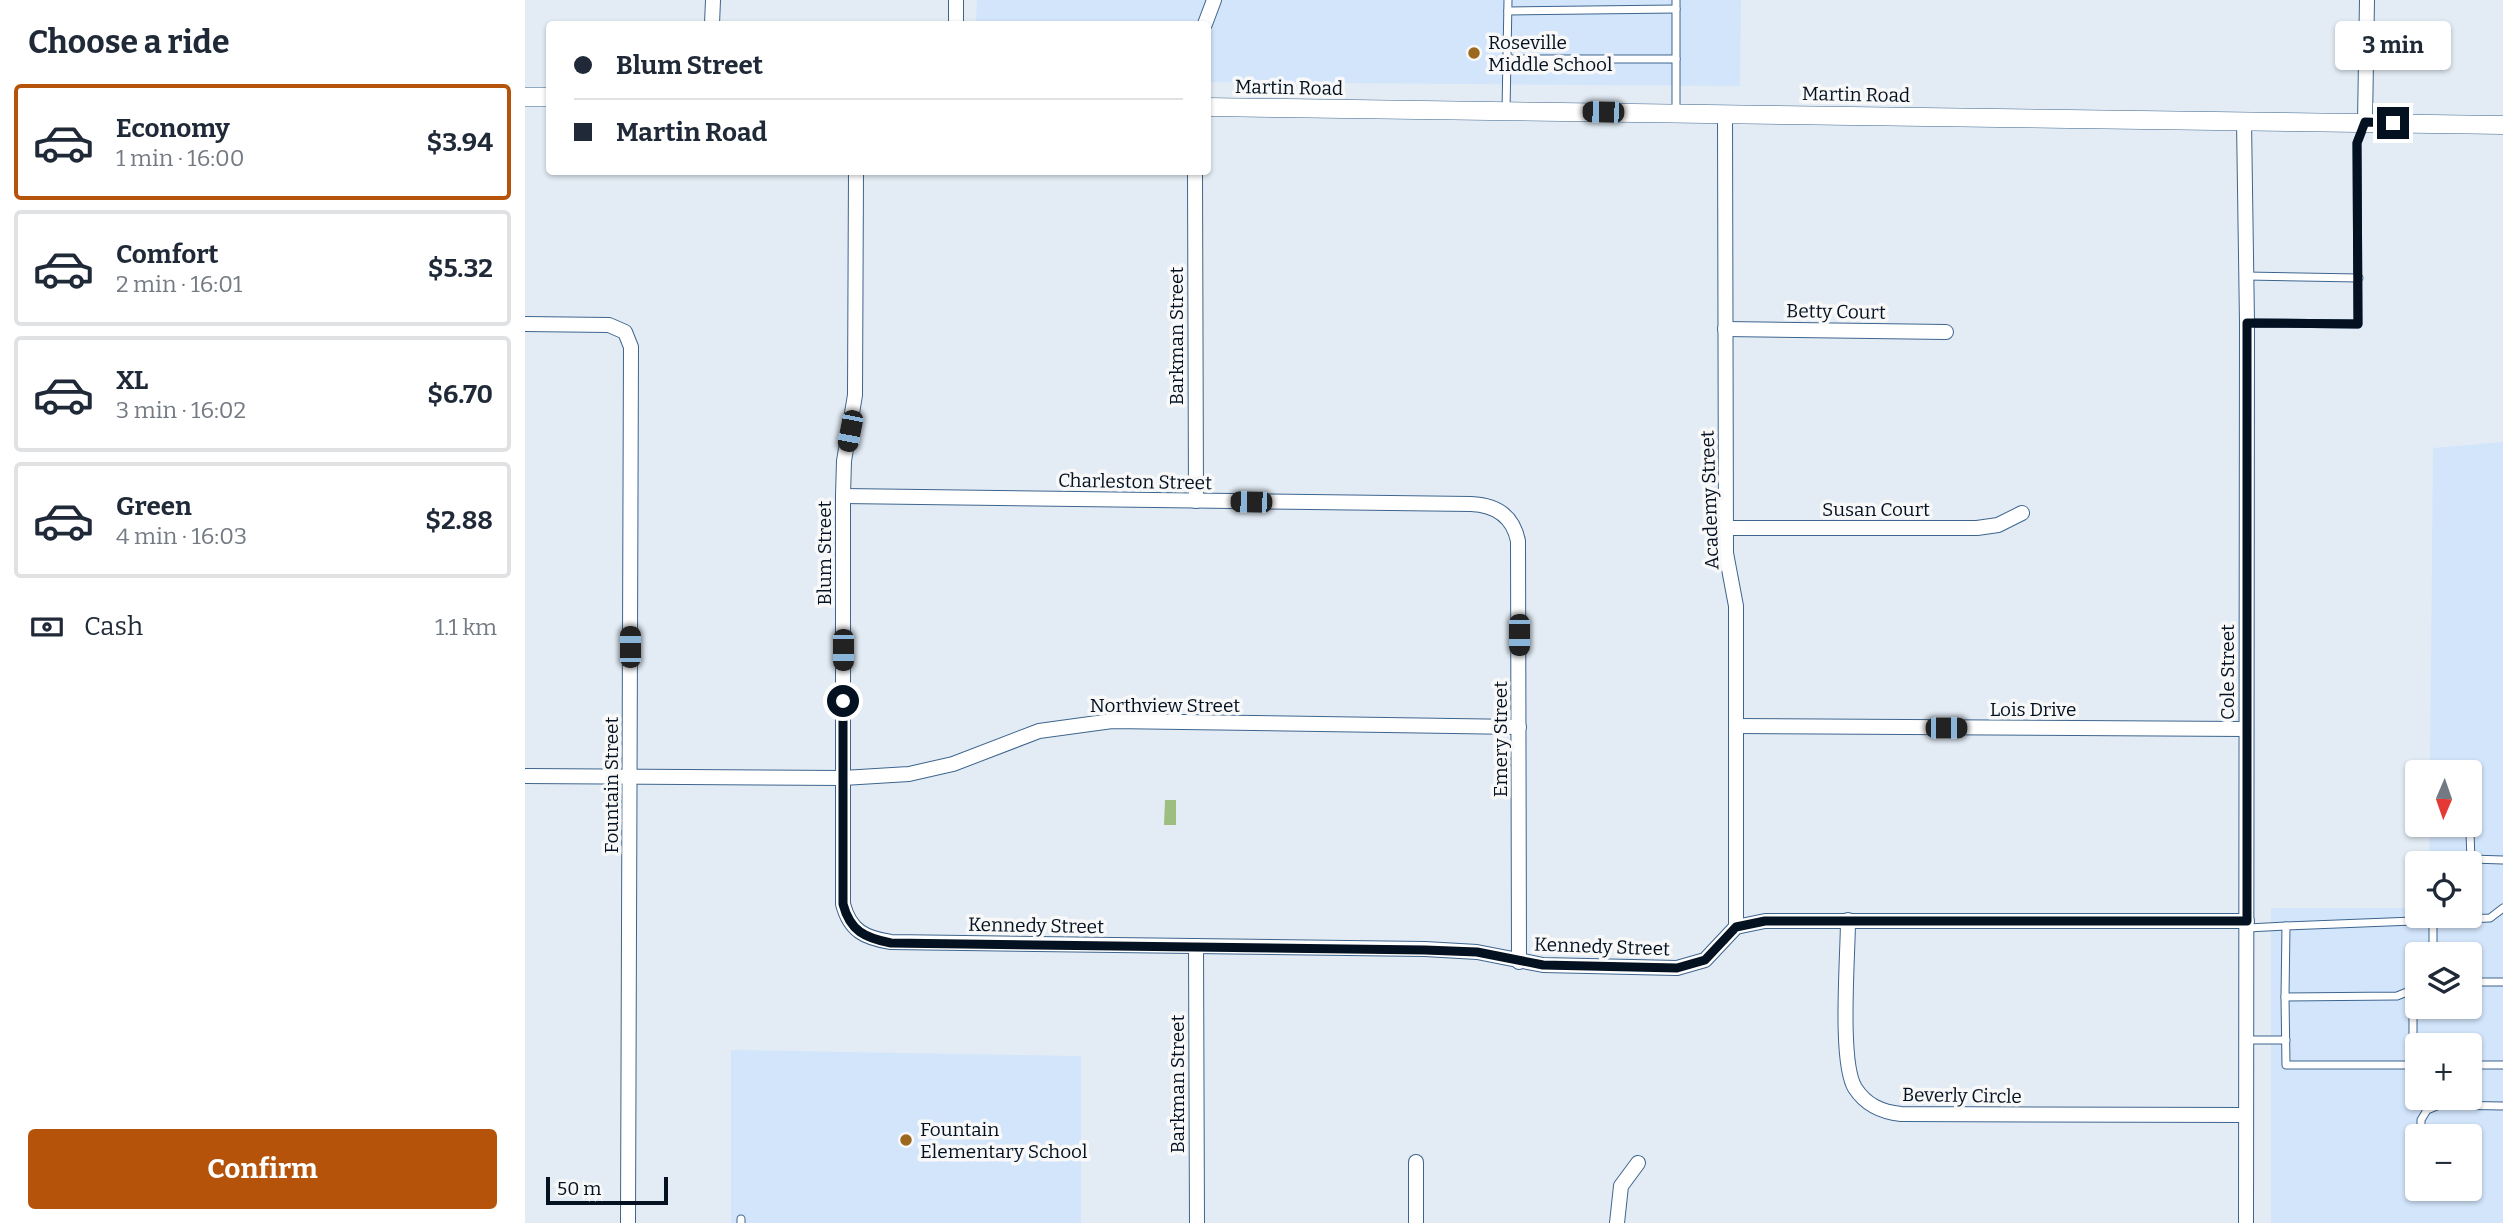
<!DOCTYPE html>
<html lang="en">
<head>
<meta charset="utf-8">
<style>
	body { margin:0; font-family:Bitter,serif; background:#f6f6f7; color:#1f2937; height:100vh; display:flex; flex-direction:column; font-size:26px; white-space:nowrap }
	* { box-sizing:border-box; margin:0 }
	p { font-size:23px; color:#747a83 }
	.icon { flex:none; width:38px; height:38px; fill:none; stroke:currentColor; stroke-width:2; stroke-linecap:round; stroke-linejoin:round }
	.map { position:relative; flex:1; overflow:hidden }
	.panel { display:flex; flex-direction:column; background:#fff; width:525px }
	.panel>* { flex:none }
	.banner { position:absolute; left:21px; top:21px; width:665px; height:154px; border-radius:7px; box-shadow:0 2px 5px #0004; display:grid; align-content:center; height:154px; padding:0 28px; background:#fff }
	.needle { width:46px; rotate:182deg }
	.buttons { position:absolute; left:1880px; top:760px; display:grid; gap:14px }
	.buttons a { display:grid; place-items:center; width:77px; height:77px; border-radius:7px; background:#fff; box-shadow:0 2px 5px #0004; font-size:35px }
	.scale { position:absolute; left:21px; bottom:18px; width:122px; box-sizing:border-box; padding-left:7px; border:4px solid #031121; border-top:0; font-size:19px; line-height:24px; white-space:nowrap; color:#031121; -webkit-text-stroke:5px #f8f8f8; paint-order:stroke }
	.end { position:absolute; width:32px; height:32px; margin:-16px; border:9px solid #031121; background:#fff; box-shadow:0 0 0 4px #fff }
	.from { border-radius:50% }
	.bubble { position:absolute; height:49px; border-radius:7px; background:#fff; box-shadow:0 2px 5px #0004; font-size:23px; font-weight:700; line-height:49px; text-align:center }
	.car { position:absolute; width:21px; height:42px; margin:-21px -10px; border-radius:9px; box-shadow:0 0 5px 2px #0007; background:linear-gradient(#222 24%,#8ab4d8 0 40%,#222 0 76%,#8ab4d8 0 86%,#222 0) }
	.banner b { display:flex; align-items:center; gap:24px; height:66px; font-size:26px }
	.banner b+b { border-top:2px solid #e0e1e3 }
	.banner i { width:18px; height:18px; background:#1f2937 }
	ul { padding:0; list-style:none }
	li { display:flex; align-items:center; gap:21px; height:116px; margin:0 14px 10px; padding:0 14px; border:4px solid #e0e1e3; border-radius:7px }
	li div { flex:1 }
	li b { display:block; font-size:26px }
	li em { font-style:normal; font-weight:700 }
	li.on { border-color:#b45309 }
	li>.icon { width:63px; height:63px; stroke-width:1.5 }
	h2 { padding:0 28px; font-size:32px; line-height:84px }
	.pay { display:flex; align-items:center; gap:18px; height:77px; padding:0 28px; font-size:26px }
	.pay p { margin-inline-start:auto }
	.cta { display:flex; gap:14px; margin-top:auto; padding:14px 28px }
	.cta a { flex:1; height:80px; border-radius:7px; background:#b45309; color:#fff; font-size:28px; font-weight:700; line-height:80px; text-align:center }
	main { display:flex; flex:1; min-height:0 }
	.map>svg:first-child { display:block }
	.built { fill:#d2e5fb; fill-rule:evenodd }
	.water { fill:#9dbe81 }
	.lines { fill:none; stroke-linecap:round; stroke-linejoin:round }
	.service-casing { stroke:#3e658e; stroke-width:9 }
	.minor-casing { stroke:#3e658e; stroke-width:16 }
	.tertiary-casing { stroke:#3e658e; stroke-width:19 }
	.service { stroke:#fff; stroke-width:7 }
	.minor { stroke:#fff; stroke-width:14 }
	.tertiary { stroke:#fff; stroke-width:18 }
	.route { stroke:#031121; stroke-width:9 }
	.poi-dot { fill:#9c681f; stroke:#f8f8f8; stroke-width:2.5 }
	.labels { text-anchor:middle; stroke-width:7; stroke-linejoin:round; paint-order:stroke }
	.poi-label { font-size:19px; fill:#031121; stroke:#f8f8f8; text-anchor:start }
	.street-label { font-size:19px; fill:#031121; stroke:#f8f8f8 }
</style>
</head>
<body>
<main>
<section class="panel">
<h2>Choose a ride</h2>
<ul>
<li class="on"><svg class="icon" aria-label="car" viewBox="0 0 24 24"><path d="M5 17H2v-5l4-1 3-4h7l3 4 3 1v5h-3M9 17h6M6 11h13"/><circle cx="7" cy="17" r="2"/><circle cx="17" cy="17" r="2"/></svg><div><b>Economy</b><p>1 min · 16:00</p></div><em>$3.94</em></li>
<li><svg class="icon" aria-label="car" viewBox="0 0 24 24"><path d="M5 17H2v-5l4-1 3-4h7l3 4 3 1v5h-3M9 17h6M6 11h13"/><circle cx="7" cy="17" r="2"/><circle cx="17" cy="17" r="2"/></svg><div><b>Comfort</b><p>2 min · 16:01</p></div><em>$5.32</em></li>
<li><svg class="icon" aria-label="car" viewBox="0 0 24 24"><path d="M5 17H2v-5l4-1 3-4h7l3 4 3 1v5h-3M9 17h6M6 11h13"/><circle cx="7" cy="17" r="2"/><circle cx="17" cy="17" r="2"/></svg><div><b>XL</b><p>3 min · 16:02</p></div><em>$6.70</em></li>
<li><svg class="icon" aria-label="car" viewBox="0 0 24 24"><path d="M5 17H2v-5l4-1 3-4h7l3 4 3 1v5h-3M9 17h6M6 11h13"/><circle cx="7" cy="17" r="2"/><circle cx="17" cy="17" r="2"/></svg><div><b>Green</b><p>4 min · 16:03</p></div><em>$2.88</em></li>
</ul>
<div class="pay"><svg class="icon" aria-label="cash" viewBox="0 0 24 24"><path d="M3 7h18v10H3z"/><circle cx="12" cy="12" r="2"/></svg>Cash<p>1.1 km</p></div>
<div class="cta"><a>Confirm</a></div>
</section>
<div class="map">
<svg width="1978" height="1223" viewBox="0 0 1978 1223">
	<rect width="100%" height="100%" fill="#e3ecf5"/>
	<g class="built">
		<polygon points="452,0 1216,0 1215,86 683,82 682,24 451,24"/>
		<path d="M1978 442V1223H1746V908H1892V915H1944V863H1904L1905 824H1944V772H1905L1908 448ZM1892 954H1944V1006H1892ZM1892 1045H1944V1097H1892ZM1892 1136H1944V1188H1892Z"/>
		<polygon points="206,1050 556,1056 556,1223 206,1223"/>
	</g>
	<polygon class="water" points="640,800 651,800 651,825 639,825"/>
	<g class="lines">
		<g class="service-casing">
			<g id="service">
				<polyline points="1151,0 1151,112"/>
				<polyline points="983,11 1151,9"/>
				<polyline points="982,59 1151,59"/>
				<polyline points="981,111 983,0"/>
				<polyline points="1721,276 1834,278"/>
				<polyline points="1722,323 1833,324 1832,143 1840,123"/>
				<polyline points="1944,807 1946,859 1978,860"/>
				<polyline points="1908,920 1908,954"/>
				<polyline points="1723,928 1761,926"/>
				<polyline points="1944,982 1978,982"/>
				<polyline points="1892,988 1872,996 1760,997 1761,926 1965,918 1978,908"/>
				<polyline points="1760,997 1761,1065 1892,1065"/>
				<polyline points="1722,1040 1761,1040"/>
				<polyline points="1888,1065 1888,989"/>
				<polyline points="1944,1065 1978,1065"/>
				<polyline points="1896,1136 1896,1120 1902,1110 1914,1105 1978,1106"/>
				<polyline points="1894,1196 1895,1188"/>
				<polyline points="216,1219 216,1223"/>
			</g>
		</g>
		<g class="minor-casing">
			<g id="minor">
				<polyline points="187,24 188,0"/>
				<polyline points="431,24 431,0"/>
				<polyline points="680,24 689,0"/>
				<polyline points="1200,113 1201,553 1211,606 1211,927"/>
				<polyline points="1719,121 1722,323 1721,1223"/>
				<polyline points="1840,122 1842,0"/>
				<path d="M331 172 330 395 319 461 318 496V904C325 931 340 938 366 942L900 949 952 952 1018 965 1152 968 1180 960 1211 927 1240 921H1722"/>
				<polyline points="670,172 671,501"/>
				<polyline points="0,324 84,325 100,332 106,347 103,1223"/>
				<polyline points="1200,329 1421,332"/>
				<path d="M318 496 946 504C971 505 988 516 993 541L994 962"/>
				<polyline points="1202,528 1452,528 1473,525 1497,513"/>
				<polyline points="1211,726 1721,729"/>
				<polyline points="0,776 318,778 384,774 428,764 514,731 587,721 994,727"/>
				<path d="M1323 920C1323 956 1314 1062 1330 1088 1341 1105 1356 1112 1376 1114L1721 1115"/>
				<polyline points="671,946 672,1223"/>
				<polyline points="891,1223 891,1162"/>
				<polyline points="1092,1223 1096,1186 1113,1163"/>
			</g>
		</g>
		<g class="tertiary-casing">
			<g id="tertiary">
				<polyline points="0,97 24,97"/>
				<polyline points="682,107 1978,125"/>
			</g>
		</g>
		<use href="#service" class="service"/>
		<use href="#minor" class="minor"/>
		<use href="#tertiary" class="tertiary"/>
	</g>
	<g class="lines">
		<path class="route" d="M318 701V904C325 931 340 938 366 943L900 950 952 952 1018 965 1152 968 1180 960 1211 927 1240 921H1722V323L1833 324 1832 143 1840 122 1868 123"/>
	</g>
	<g class="poi-dot">
		<circle cx="949" cy="53" r="7"/>
		<circle cx="381" cy="1140" r="7"/>
	</g>
	<g class="labels">
		<g class="poi-label">
			<text x="963" y="49">Roseville<tspan x="963" dy="22">Middle School</tspan></text>
			<text x="395" y="1136">Fountain<tspan x="395" dy="22">Elementary School</tspan></text>
		</g>
		<g class="street-label">
			<text transform="translate(764 87) rotate(1)" y="7">Martin Road</text>
			<text transform="translate(1331 94) rotate(1)" y="7">Martin Road</text>
			<text transform="translate(1311 311) rotate(1)" y="7">Betty Court</text>
			<text transform="translate(651 336) rotate(-90)" y="7">Barkman Street</text>
			<text transform="translate(610 481) rotate(1)" y="7">Charleston Street</text>
			<text transform="translate(1184 500) rotate(-92)" y="7">Academy Street</text>
			<text x="1351" y="516">Susan Court</text>
			<text transform="translate(299 553) rotate(-90)" y="7">Blum Street</text>
			<text transform="translate(1702 672) rotate(-90)" y="7">Cole Street</text>
			<text x="640" y="712">Northview Street</text>
			<text x="1508" y="716">Lois Drive</text>
			<text transform="translate(975 739) rotate(-90)" y="7">Emery Street</text>
			<text transform="translate(86 785) rotate(-90)" y="7">Fountain Street</text>
			<text transform="translate(511 925) rotate(1)" y="7">Kennedy Street</text>
			<text transform="translate(1077 946) rotate(2)" y="7">Kennedy Street</text>
			<text transform="translate(652 1084) rotate(-90)" y="7">Barkman Street</text>
			<text transform="translate(1437 1095) rotate(1)" y="7">Beverly Circle</text>
		</g>
	</g>
</svg>
<div class="buttons">
<a><svg class="needle" viewBox="-14 -14 28 28"><path d="M0-13l5 13h-10z" fill="#e53935"/><path d="M0 13l5-13h-10z" fill="#747a83"/></svg></a>
<a><svg class="icon" aria-label="locate" viewBox="0 0 24 24"><circle cx="12" cy="12" r="6"/><path d="M12 2v4M12 18v4M2 12h4M18 12h4"/></svg></a>
<a><svg class="icon" aria-label="layers" viewBox="0 0 24 24"><path d="M12 4l9 5-9 5-9-5zM3 14l9 5 9-5"/></svg></a>
<a>+</a>
<a>−</a>
</div>
<div class="scale">50 m</div>
<i class="end from" style="left:318px;top:701px"></i>
<i class="end" style="left:1868px;top:123px"></i>
<div class="bubble" style="left:1810px;top:21px;width:116px">3 min</div>
<i class="car" style="left:1078px;top:112px;rotate:271deg"></i>
<i class="car" style="left:325px;top:431px;rotate:191deg"></i>
<i class="car" style="left:726px;top:502px;rotate:271deg"></i>
<i class="car" style="left:994px;top:635px;rotate:180deg"></i>
<i class="car" style="left:105px;top:647px;rotate:0deg"></i>
<i class="car" style="left:318px;top:650px;rotate:180deg"></i>
<i class="car" style="left:1421px;top:728px;rotate:90deg"></i>
<div class="banner">
<b><i class="from"></i>Blum Street</b>
<b><i></i>Martin Road</b>
</div>
</div>
</main>
</body>
</html>
